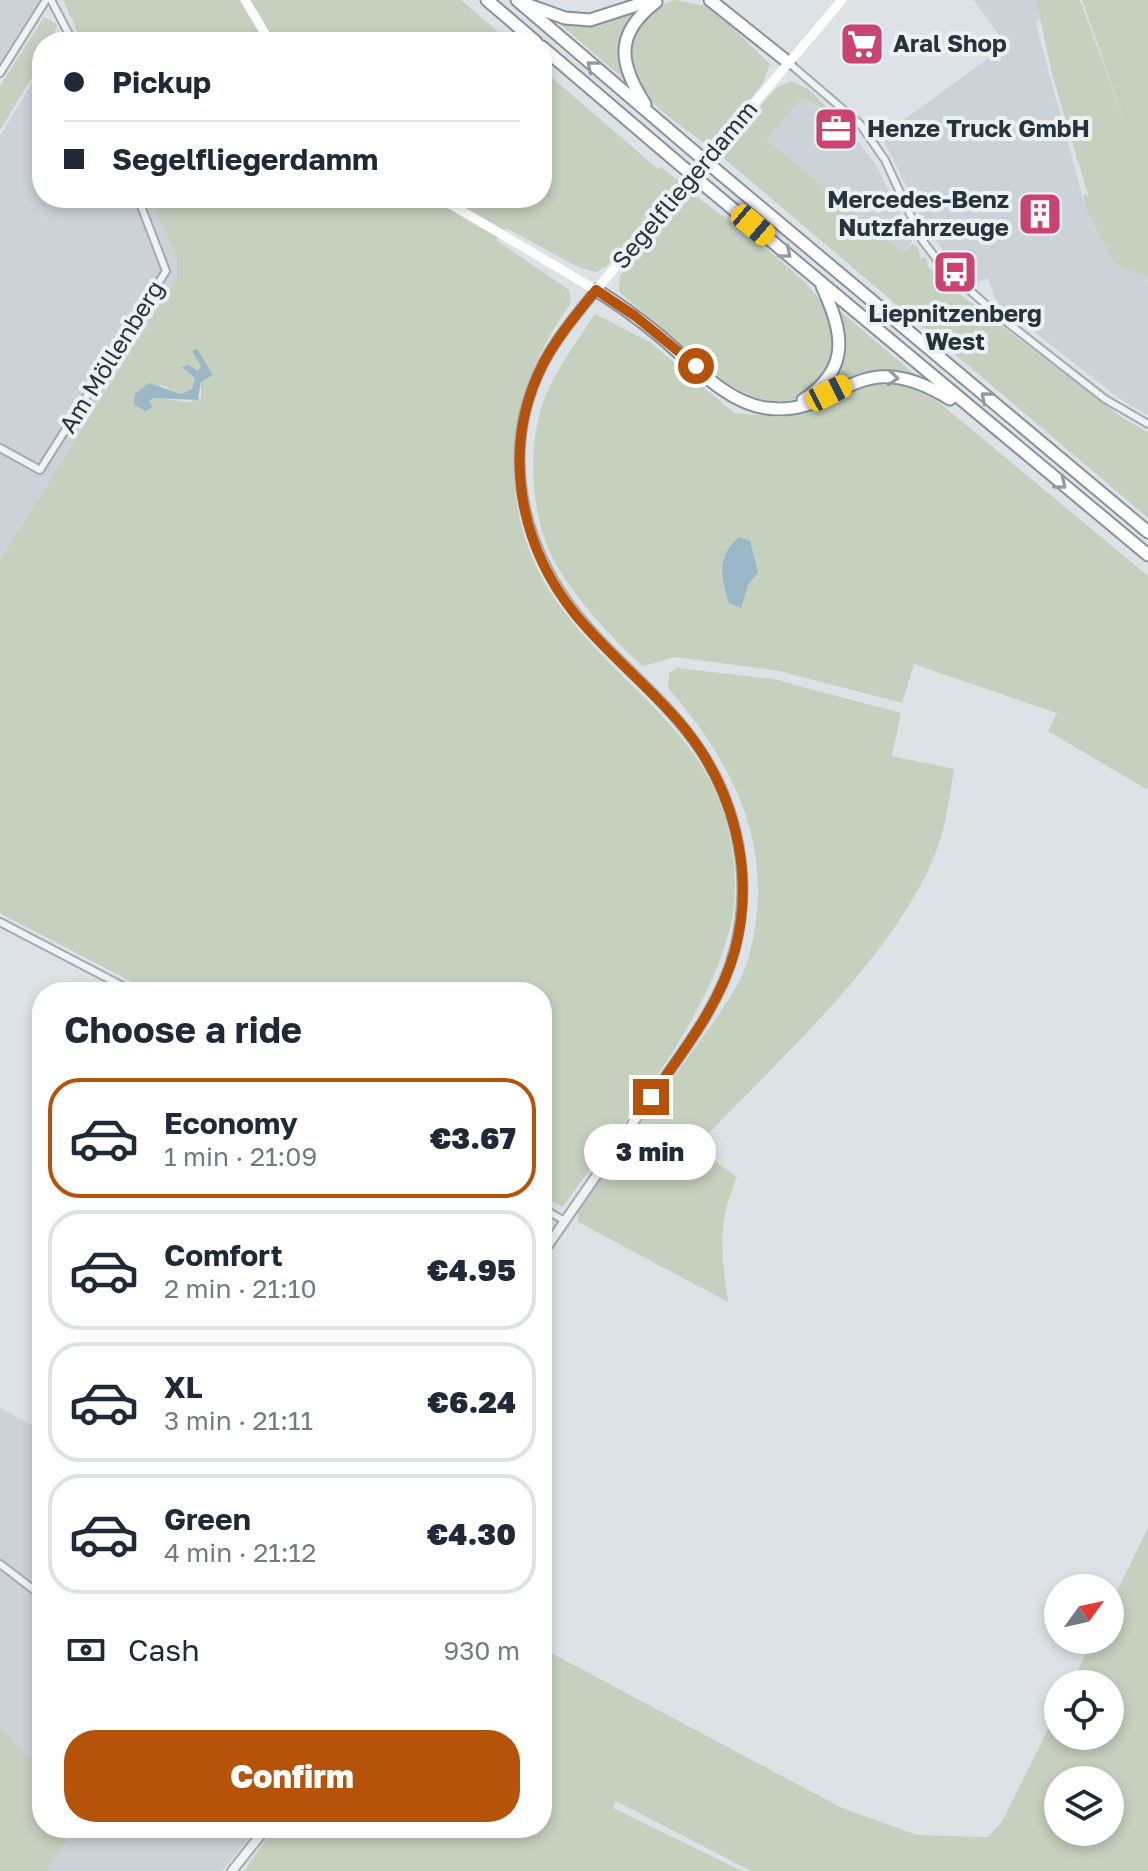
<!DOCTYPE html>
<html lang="en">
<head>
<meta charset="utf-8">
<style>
	body { margin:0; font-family:"Golos Text",sans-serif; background:#f2f2f3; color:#1f2937; height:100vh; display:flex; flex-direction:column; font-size:30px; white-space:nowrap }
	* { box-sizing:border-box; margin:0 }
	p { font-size:26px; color:#747a83 }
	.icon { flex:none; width:44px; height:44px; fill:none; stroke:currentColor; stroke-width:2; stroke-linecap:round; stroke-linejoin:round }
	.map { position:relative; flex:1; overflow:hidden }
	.details { position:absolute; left:32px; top:982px; width:520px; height:856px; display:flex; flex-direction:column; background:#fff; border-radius:32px; box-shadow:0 4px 12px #0003 }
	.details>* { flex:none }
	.guide { position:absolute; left:32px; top:32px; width:520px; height:176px; border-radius:32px; box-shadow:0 4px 12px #0003; display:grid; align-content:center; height:176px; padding:0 32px; background:#fff }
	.needle { width:52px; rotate:57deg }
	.controls { position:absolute; left:1044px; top:1574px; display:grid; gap:16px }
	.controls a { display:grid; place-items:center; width:80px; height:80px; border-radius:50%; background:#fff; box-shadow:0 4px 12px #0003; font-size:40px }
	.end { position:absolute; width:36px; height:36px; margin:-18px; border:10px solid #b45309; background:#fff; box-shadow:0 0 0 4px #fff }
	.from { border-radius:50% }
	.bubble { position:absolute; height:56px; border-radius:28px; background:#fff; box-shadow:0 4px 12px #0003; font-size:26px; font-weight:800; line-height:56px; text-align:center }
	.car { position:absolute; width:24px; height:48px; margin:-24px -12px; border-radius:10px; box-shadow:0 0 6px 2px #0007; background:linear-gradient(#f5c518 24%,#345 0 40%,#f5c518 0 76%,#345 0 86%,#f5c518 0) }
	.guide b { display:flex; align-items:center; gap:28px; height:76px; font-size:30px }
	.guide b+b { border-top:2px solid #e0e1e3 }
	.guide i { width:20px; height:20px; background:#1f2937 }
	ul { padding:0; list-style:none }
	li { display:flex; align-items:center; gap:24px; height:120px; margin:0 16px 12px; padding:0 16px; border:4px solid #e0e1e3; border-radius:32px }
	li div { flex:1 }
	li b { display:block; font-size:30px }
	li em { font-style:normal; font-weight:800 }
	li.selected { border-color:#b45309 }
	li>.icon { width:72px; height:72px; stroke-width:1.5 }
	h2 { padding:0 32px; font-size:36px; line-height:96px }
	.pay { display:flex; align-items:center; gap:20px; height:88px; padding:0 32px; font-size:30px }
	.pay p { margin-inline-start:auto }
	.cta { display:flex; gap:16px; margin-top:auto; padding:16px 32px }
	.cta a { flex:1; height:92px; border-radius:32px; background:#b45309; color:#fff; font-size:32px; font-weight:800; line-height:92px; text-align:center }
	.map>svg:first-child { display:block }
	.built { fill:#cbd2d8 }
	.green { fill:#c6d0be; fill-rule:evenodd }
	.water { fill:#99b7c6 }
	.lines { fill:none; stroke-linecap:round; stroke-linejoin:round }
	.minor-casing { stroke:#a3aab1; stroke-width:10 }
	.tertiary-casing { stroke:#a3aab1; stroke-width:12 }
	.motorway-casing { stroke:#85929d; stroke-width:15 }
	.minor { stroke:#f0f2f5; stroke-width:6 }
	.tertiary { stroke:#f0f2f5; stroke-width:8 }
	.secondary { stroke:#fff; stroke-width:9 }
	.motorway { stroke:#fff; stroke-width:11 }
	.motorway-bridge-casing { stroke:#85929d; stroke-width:15; stroke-linecap:butt }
	.motorway-bridge { stroke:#fff; stroke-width:11 }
	.oneway { stroke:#93999e }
	.route { stroke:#b45309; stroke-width:10 }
	.labels { text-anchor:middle; stroke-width:8; stroke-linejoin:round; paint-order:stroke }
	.poi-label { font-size:24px; font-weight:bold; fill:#27333d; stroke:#ecf1f4; text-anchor:start }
	.street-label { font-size:24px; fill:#27333d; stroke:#ecf1f4 }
</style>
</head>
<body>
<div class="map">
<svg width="1148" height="1871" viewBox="0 0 1148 1871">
	<rect width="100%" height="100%" fill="#dde2e7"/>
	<g class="built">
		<polygon points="0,0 41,0 0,65"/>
		<polygon points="974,0 1036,0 1040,18 1036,24 1086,210 1116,265 1144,276 1148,282 1148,415 1124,402 997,303 988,278 977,283 971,280 952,263 924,223 882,136 1006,45"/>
		<polygon points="42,67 42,198 150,198 177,259 177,278 0,560 0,136"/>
		<polygon points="802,98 844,123 876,165 913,240 903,253 766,139"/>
		<polygon points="0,1408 42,1430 42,1765 27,1756 0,1727"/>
		<polygon points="74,1828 257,1828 222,1871 47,1871"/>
	</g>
	<g class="green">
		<polygon points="63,0 461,0 510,42 82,42"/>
		<path d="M676 0 711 7 770 64 763 83 711 148C678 121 613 90 633 34 639 17 658 4 676 0Z"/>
		<polygon points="1036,0 1080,0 1125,123 1082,0 1148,0 1148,281 1144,276 1116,265 1086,210 1083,194 1088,195 1052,74"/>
		<path d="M638 12C626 36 614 53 625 80L555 20 591 24Z"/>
		<polygon points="44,17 57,24 52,42 42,42 42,61 0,130 0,86"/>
		<path d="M542 69 658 169 661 167 681 183 607 266 596 272 578 267 506 228 496 240 569 290 571 303C506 391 491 509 557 602 630 704 733 740 735 886 737 988 621 1124 563 1207L542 1196V992H151L0 913V560L177 278V259L150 198H542ZM203 361 213 375 201 382V397L190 402 153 398 149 401 161 385 181 394 192 389Z"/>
		<polygon points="792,81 810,90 833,114 802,98 766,139 903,253 912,244 918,247 921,259 926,257 928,267 958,293 1124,419 1148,432 1148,518 719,154 777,87"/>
		<path d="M689 190C723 219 801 268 825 307 837 325 837 352 826 371 781 445 704 366 665 331 650 317 634 305 619 292L620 276Z"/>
		<path d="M835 307 918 377 917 378C884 364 848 379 819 395L844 338Z"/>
		<path d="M595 314 650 342 734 413 782 417 869 384 905 385 936 400 1148 576V790L1048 731 1057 713 914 664 902 703 780 671 675 657 642 666C610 636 578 602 556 564 529 518 526 440 547 392 559 365 579 339 595 314Z"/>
		<path d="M677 668 773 679 901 713 892 756 954 769C949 801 945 834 931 864 881 972 776 1060 696 1147L737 1177C717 1224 721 1253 728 1302L578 1222V1212C615 1159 653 1106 691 1053 709 1028 739 990 748 960 778 853 737 767 668 688L669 673Z"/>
		<path d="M1148 1528V1871H751L616 1801 613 1808 742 1871H244L274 1828H542V1648L842 1808 917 1835 988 1837 1002 1822 1058 1710V1736H1110V1684H1071L1093 1640H1110V1605ZM1110 1780V1832H1058V1780Z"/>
		<polygon points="0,1727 27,1756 42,1765 42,1828 74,1828 47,1871 0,1871"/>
	</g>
	<g class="water">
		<polygon points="197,349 213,375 201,382 198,400 153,398 149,401 153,407 145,411 134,404 135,394 149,383 181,394 192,389 195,378 182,367 188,365 198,371 201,366 192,351"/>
		<path d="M739 537 750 541 758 572 748 585 741 608 729 603C721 575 716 558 739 537Z"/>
	</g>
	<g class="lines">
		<g class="minor-casing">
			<g id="minor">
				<polyline points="51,0 73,42"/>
				<polyline points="789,63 860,124 885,160 922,240 942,266 999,316 1105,399 1148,424"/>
				<polyline points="0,73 46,0"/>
				<polyline points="0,448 40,470 166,271 138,198"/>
				<polyline points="0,922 134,992"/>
				<polyline points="542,1208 565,1221"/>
				<polyline points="0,1564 42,1596"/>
			</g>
		</g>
		<g class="tertiary-casing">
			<g id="tertiary">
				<path d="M542 1254C578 1202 613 1151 649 1100 682 1052 721 1005 735 948 752 881 739 809 701 751 671 705 627 671 591 631 524 558 496 456 543 364 557 337 577 314 596 290"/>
				<polyline points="232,1871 266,1828"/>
			</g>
		</g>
		<g class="motorway-casing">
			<g id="motorway">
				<polyline points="487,0 536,42"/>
				<polyline points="517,0 690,148"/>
				<polyline points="710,0 789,63"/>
				<polyline points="523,3 565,18 590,20 652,0"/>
				<polyline points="542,47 678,163"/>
				<path d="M645 104C619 64 614 34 656 2"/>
				<polyline points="722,175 1148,532"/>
				<polyline points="709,189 1148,555"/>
				<path d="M596 290C617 303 637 317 656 333 688 358 723 402 766 408 842 418 854 340 950 399"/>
				<path d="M803 400C852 368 843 332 822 286"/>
			</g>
		</g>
		<use href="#minor" class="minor"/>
		<use href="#tertiary" class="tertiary"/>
		<g class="secondary">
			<polyline points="245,0 270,42"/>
			<polyline points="440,198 596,290 842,0"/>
		</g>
		<use href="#motorway" class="motorway"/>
		<g class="motorway-bridge-casing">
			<g id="motorway-bridge">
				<polyline points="690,148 722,175"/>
				<polyline points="678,163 709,189"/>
			</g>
		</g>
		<use href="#motorway-bridge" class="motorway-bridge"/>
	</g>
	<defs><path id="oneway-chevron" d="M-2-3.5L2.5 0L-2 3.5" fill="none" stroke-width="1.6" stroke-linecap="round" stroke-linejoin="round" transform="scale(2)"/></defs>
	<g class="oneway">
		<use href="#oneway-chevron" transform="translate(592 66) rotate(-140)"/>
		<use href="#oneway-chevron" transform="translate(786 253) rotate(40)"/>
		<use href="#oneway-chevron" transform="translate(893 378) rotate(5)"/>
		<use href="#oneway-chevron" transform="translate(986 397) rotate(-140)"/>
		<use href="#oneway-chevron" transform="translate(1061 484) rotate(39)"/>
	</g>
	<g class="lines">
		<path class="route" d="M651 1097C683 1051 720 1005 735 950 756 871 733 785 680 723 647 685 607 653 575 614 518 543 501 447 543 364 557 337 577 314 596 290L635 316 696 366"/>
	</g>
	<defs>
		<g id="supermarket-square" transform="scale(2.3)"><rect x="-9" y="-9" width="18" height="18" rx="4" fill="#c94470" stroke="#ecf1f4"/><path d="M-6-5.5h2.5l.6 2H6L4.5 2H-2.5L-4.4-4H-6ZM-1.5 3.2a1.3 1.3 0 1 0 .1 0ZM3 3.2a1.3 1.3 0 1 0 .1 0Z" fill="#fff"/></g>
		<g id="office-square" transform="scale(2.3)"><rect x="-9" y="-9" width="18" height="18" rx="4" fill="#c94470" stroke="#ecf1f4"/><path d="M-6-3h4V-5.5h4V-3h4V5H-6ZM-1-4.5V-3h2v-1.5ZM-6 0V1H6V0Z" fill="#fff"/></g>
		<g id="building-square" transform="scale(2.3)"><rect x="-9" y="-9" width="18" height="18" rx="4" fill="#c94470" stroke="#ecf1f4"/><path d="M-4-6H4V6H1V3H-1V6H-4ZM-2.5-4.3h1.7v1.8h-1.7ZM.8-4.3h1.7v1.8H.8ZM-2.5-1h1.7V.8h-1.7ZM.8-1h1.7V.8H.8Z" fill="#fff"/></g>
		<g id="bus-square" transform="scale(2.3)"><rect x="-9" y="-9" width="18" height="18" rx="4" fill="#c94470" stroke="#ecf1f4"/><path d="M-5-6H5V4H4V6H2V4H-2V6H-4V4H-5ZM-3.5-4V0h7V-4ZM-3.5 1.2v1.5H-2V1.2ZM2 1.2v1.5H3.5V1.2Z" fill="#fff"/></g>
	</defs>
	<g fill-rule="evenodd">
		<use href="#supermarket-square" x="862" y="44"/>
		<use href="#office-square" x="836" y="129"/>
		<use href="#building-square" x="1040" y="214"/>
		<use href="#bus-square" x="955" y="272"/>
	</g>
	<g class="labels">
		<g class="poi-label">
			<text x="893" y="52">Aral Shop</text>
			<text x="867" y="137">Henze Truck GmbH</text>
			<text x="1009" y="208" text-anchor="end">Mercedes-Benz<tspan x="1009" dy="28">Nutzfahrzeuge</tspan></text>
			<text x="955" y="322" text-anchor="middle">Liepnitzenberg<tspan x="955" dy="28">West</tspan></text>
		</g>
		<g class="street-label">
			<text transform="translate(685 185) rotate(-50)" y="8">Segelfliegerdamm</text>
			<text transform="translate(112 357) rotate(-58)" y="8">Am Möllenberg</text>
		</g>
	</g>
</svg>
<div class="controls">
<a><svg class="needle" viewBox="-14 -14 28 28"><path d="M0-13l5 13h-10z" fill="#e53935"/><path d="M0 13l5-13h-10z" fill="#747a83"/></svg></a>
<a><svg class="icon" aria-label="locate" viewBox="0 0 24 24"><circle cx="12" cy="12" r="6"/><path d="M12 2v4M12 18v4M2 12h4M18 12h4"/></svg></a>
<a><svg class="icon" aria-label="layers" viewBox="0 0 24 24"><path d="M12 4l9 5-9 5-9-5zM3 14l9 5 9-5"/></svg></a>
</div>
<i class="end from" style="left:696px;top:366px"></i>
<i class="end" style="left:651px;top:1097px"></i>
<div class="bubble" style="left:584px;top:1124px;width:132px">3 min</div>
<i class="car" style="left:753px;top:225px;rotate:130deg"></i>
<i class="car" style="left:829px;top:393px;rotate:63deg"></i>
<div class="guide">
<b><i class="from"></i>Pickup</b>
<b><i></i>Segelfliegerdamm</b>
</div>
<section class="details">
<h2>Choose a ride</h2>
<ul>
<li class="selected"><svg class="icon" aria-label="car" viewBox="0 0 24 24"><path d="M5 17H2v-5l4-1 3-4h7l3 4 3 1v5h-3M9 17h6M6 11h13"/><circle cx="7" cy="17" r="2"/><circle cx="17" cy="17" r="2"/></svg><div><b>Economy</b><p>1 min · 21:09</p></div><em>€3.67</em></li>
<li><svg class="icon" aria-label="car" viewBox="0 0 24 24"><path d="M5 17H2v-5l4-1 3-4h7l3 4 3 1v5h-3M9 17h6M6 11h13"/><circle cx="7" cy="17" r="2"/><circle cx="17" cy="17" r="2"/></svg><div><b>Comfort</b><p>2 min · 21:10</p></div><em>€4.95</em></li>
<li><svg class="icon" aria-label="car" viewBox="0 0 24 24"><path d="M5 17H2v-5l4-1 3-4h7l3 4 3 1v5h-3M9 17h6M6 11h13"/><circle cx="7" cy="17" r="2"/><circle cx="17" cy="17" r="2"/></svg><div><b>XL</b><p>3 min · 21:11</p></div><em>€6.24</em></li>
<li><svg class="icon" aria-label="car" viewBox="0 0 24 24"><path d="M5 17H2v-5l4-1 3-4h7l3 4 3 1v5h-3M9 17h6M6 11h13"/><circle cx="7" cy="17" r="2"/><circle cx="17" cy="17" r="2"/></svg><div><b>Green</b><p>4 min · 21:12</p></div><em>€4.30</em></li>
</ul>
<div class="pay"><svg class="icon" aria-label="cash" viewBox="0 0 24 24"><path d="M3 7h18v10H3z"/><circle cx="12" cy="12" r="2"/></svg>Cash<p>930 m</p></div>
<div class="cta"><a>Confirm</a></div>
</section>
</div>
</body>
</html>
